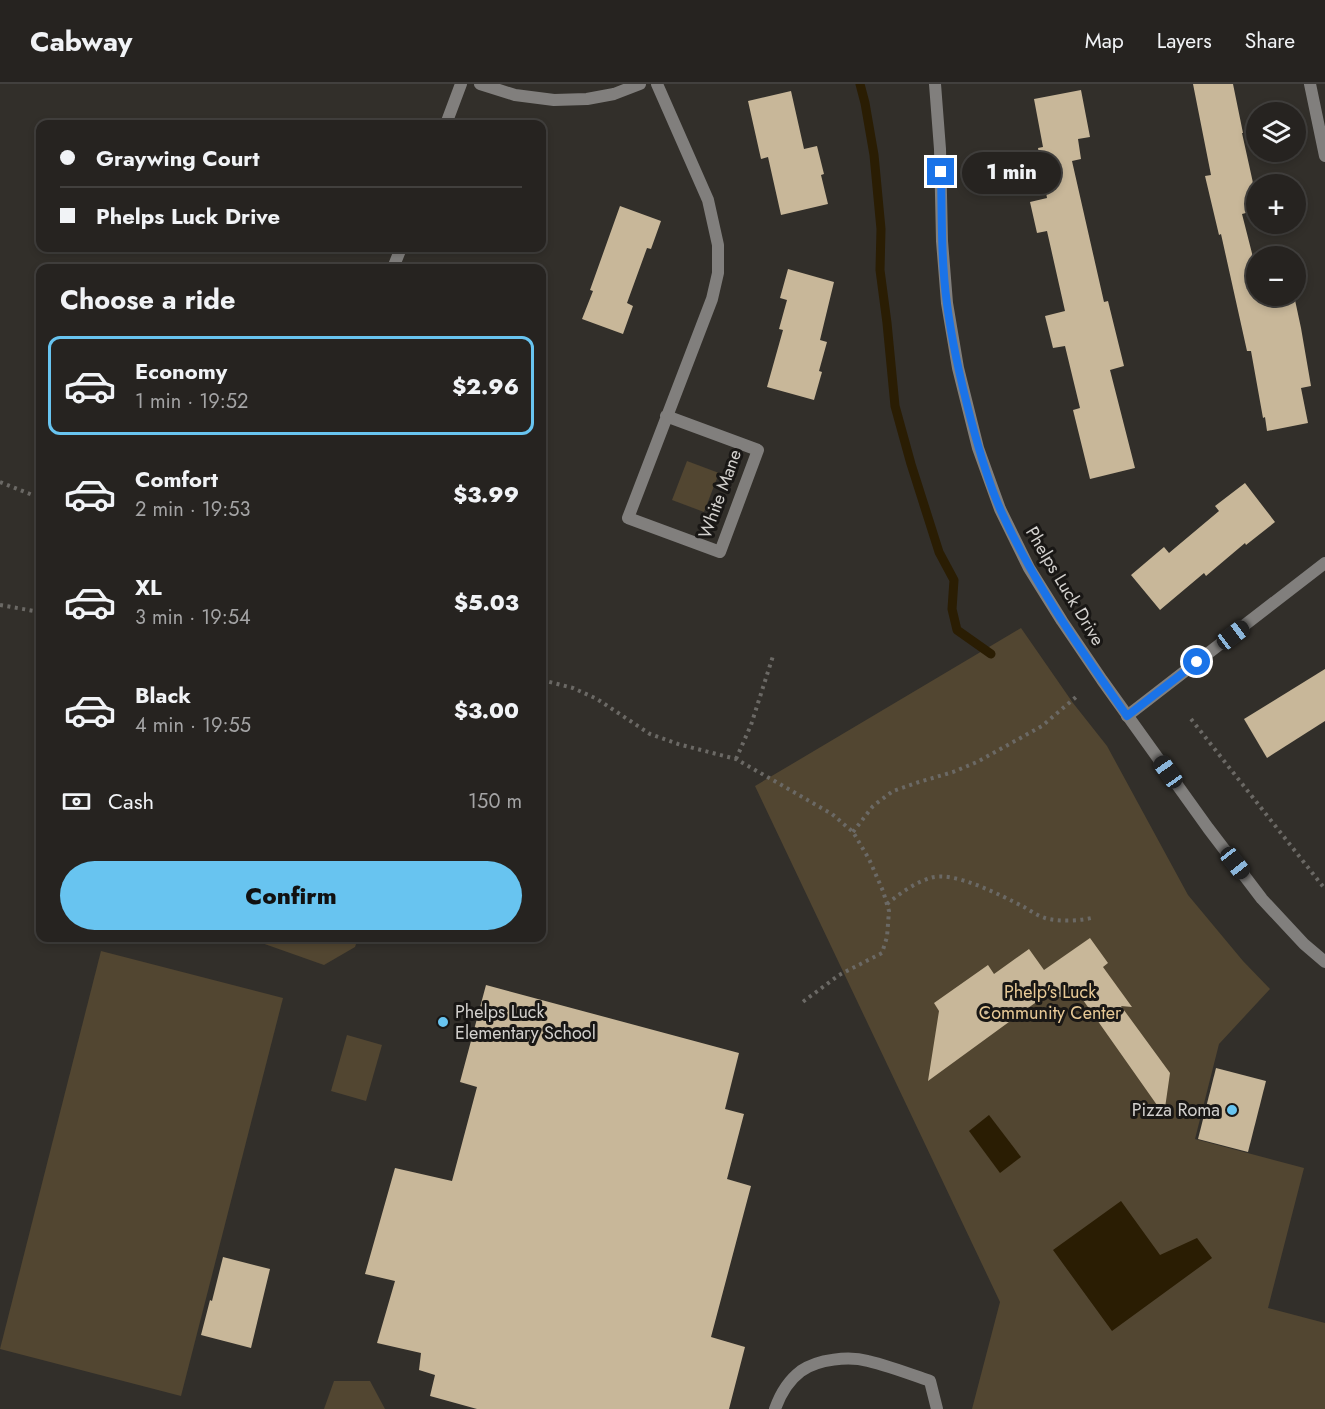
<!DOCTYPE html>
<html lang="en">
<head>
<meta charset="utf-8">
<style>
	body { margin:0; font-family:Jost,sans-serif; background:#2e2b29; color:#f1f3f6; height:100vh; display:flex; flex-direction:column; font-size:22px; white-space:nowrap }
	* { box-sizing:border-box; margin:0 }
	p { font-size:20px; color:#a4a4a5 }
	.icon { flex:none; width:33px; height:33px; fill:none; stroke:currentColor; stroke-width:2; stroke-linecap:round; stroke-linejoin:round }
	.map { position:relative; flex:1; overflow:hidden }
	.side { position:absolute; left:36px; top:180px; width:510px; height:678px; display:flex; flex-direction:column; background:#262320; border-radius:12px; box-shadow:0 3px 9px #0003,0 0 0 2px #42403e }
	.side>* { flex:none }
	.guide { position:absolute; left:36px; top:36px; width:510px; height:132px; border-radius:12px; box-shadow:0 3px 9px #0003,0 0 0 2px #42403e; display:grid; align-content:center; height:132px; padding:0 24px; background:#262320 }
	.controls { position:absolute; left:1246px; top:18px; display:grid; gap:12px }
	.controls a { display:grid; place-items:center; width:60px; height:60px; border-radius:50%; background:#262320; box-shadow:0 3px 9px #0003,0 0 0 2px #42403e; font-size:30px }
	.end { position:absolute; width:27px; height:27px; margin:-14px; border:8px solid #1a73e8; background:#fff; box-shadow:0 0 0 3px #fff }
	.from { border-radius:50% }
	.bubble { position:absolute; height:42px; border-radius:21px; background:#262320; box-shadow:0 3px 9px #0003,0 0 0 2px #42403e; font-size:20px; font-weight:800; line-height:42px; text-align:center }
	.car { position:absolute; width:18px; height:36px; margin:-18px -9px; border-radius:8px; box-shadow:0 0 4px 2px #0007; background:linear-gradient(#222 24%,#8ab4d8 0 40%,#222 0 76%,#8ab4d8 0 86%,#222 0) }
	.guide b { display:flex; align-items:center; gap:21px; height:57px; font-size:22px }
	.guide b+b { border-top:2px solid #42403e }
	.guide i { width:15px; height:15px; background:#f1f3f6 }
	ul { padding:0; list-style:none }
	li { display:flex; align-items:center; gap:18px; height:99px; margin:0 12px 9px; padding:0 12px; border:3px solid transparent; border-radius:12px }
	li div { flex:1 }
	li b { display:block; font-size:22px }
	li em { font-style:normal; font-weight:800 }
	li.selected { border-color:#68c4f0 }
	li>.icon { width:54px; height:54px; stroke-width:1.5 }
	h2 { padding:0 24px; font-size:27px; line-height:72px }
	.pay { display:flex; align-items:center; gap:15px; height:66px; padding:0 24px; font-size:22px }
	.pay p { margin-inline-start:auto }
	.primary-button { display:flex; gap:12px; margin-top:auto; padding:12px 24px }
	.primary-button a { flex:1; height:69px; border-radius:36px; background:#68c4f0; color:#111; font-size:24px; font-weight:800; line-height:69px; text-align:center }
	header { display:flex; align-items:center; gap:36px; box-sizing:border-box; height:84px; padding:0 30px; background:#262320; border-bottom:2px solid #42403e }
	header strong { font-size:28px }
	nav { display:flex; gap:33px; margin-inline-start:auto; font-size:21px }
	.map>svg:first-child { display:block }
	.green { fill:#524631 }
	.water { fill:#2a1d03 }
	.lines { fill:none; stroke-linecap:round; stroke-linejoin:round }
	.stream { stroke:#2a1d03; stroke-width:9 }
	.building { fill:#c8b799 }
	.path { stroke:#6b6965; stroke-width:4; stroke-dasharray:3 4.5; stroke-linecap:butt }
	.service { stroke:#817f7d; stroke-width:12 }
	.minor { stroke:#817f7d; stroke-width:12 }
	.tertiary { stroke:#817f7d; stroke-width:12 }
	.route { stroke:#1a73e8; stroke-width:8 }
	.poi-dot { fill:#68c4f0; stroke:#191715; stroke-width:2 }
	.labels { text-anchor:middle; stroke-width:6; stroke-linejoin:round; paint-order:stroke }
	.street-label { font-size:18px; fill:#d3d1ce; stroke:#191715 }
	.park-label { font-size:18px; fill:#e7c996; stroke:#191715 }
	.poi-label { font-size:18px; fill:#d3d1ce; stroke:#191715; text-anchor:start }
</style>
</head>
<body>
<header>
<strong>Cabway</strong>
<nav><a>Map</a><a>Layers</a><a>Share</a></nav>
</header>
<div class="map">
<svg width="1325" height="1325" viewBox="0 0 1325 1325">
	<rect width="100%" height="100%" fill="#322f2a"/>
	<g class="green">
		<polygon points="687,377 719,389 704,428 672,416"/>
		<polygon points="1021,544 1073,619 1107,662 1188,811 1243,877 1270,905 1219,960 1195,1055 1304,1084 1268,1224 1325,1239 1325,1325 972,1325 1000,1218 755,702"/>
		<polygon points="248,854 358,854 355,863 324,881"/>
		<polygon points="101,867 283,914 181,1312 0,1265"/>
		<polygon points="347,951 382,961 366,1017 331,1007"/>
		<polygon points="334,1297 370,1297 385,1325 324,1325"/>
	</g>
	<g class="water">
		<polygon points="989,1031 1021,1073 1000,1089 969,1047"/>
		<polygon points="1121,1117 1160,1171 1197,1154 1212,1174 1112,1247 1053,1166"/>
	</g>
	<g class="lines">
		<polyline class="stream" points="860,0 865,19 874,71 881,145 880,186 887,239 895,322 911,380 939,468 954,496 952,525 957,546 991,570"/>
	</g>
	<g class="building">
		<polygon points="1193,0 1233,0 1243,49 1242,49 1257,117 1257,126 1242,130 1257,189 1257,212 1283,212 1284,218 1295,216 1301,244 1311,302 1301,304 1308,339 1267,347 1265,333 1263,334 1251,267 1247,267 1221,150 1219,151 1205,92 1211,91"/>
		<polygon points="1081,6 1090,53 1078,55 1081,75 1072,77 1104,218 1108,217 1124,282 1110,286 1135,384 1090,395 1073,326 1080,324 1065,262 1053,264 1045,232 1065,227 1047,147 1037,149 1030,118 1047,114 1038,64 1043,63 1034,15"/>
		<polygon points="791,7 804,65 817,62 824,90 821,91 828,120 781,131 768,73 761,75 748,17"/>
		<polygon points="620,122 661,137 651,165 647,164 627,219 633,222 623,250 582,235 593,207 590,206"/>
		<polygon points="788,185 834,198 820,256 827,258 819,287 822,288 814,316 767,303 783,246 779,245 787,216 780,214"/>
		<polygon points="1245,399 1275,438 1246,461 1245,459 1206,492 1204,489 1160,526 1131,491 1164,463 1169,469 1219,427 1215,422"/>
		<polygon points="1325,585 1325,637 1267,674 1244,635"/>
		<polygon points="1090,854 1108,879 1103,883 1132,923 1121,922 1170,989 1164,1031 1083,916 1046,911 928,997 939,927 934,919 988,881 994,890 1029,865 1044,886"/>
		<polygon points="486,901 739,969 725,1025 744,1030 727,1095 751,1102 711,1253 745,1263 729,1325 477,1325 430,1312 435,1291 419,1286 421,1269 377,1259 395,1197 365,1190 395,1084 452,1097 477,1003 460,998"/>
		<polygon points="1216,984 1266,997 1248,1068 1198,1055"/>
		<polygon points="223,1173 270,1185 251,1264 201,1251 210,1216 212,1217"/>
	</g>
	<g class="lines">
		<g class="path">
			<polyline points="0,398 40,414"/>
			<polyline points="0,521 40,528"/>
			<polyline points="542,596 573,604 597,615 650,650 678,660 736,675 832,730 853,748 869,775 883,807 889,827 887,853 882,869 839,891 800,920"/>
			<polyline points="1191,635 1325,805"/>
			<polyline points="736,675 751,641 773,572"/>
			<polyline points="853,748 873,722 893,707 919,698 953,688 977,678 1042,642 1076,613"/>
			<path d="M887 820C899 810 914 799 930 794 954 786 1002 812 1024 823 1031 827 1038 832 1045 834 1058 838 1082 837 1095 833"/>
		</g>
		<path class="service" d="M775 1325C780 1311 789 1296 801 1287 818 1275 849 1272 868 1277 889 1282 910 1290 930 1297L937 1325"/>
		<g class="minor">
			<polyline points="480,0 515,11 554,16 587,15 614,10 640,0"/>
			<polyline points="657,0 708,116 718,161 718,189 712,215 628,434 720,468 758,366 666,332"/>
			<polyline points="1310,0 1325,72"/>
			<polyline points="446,40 461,0"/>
			<polyline points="393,184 401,164"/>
			<polyline points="1127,632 1325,479"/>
		</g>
		<polyline class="tertiary" points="935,0 940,65 942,157 947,219 958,284 978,364 1000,425 1029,484 1062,537 1102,596 1208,744 1262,815 1304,860 1325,878"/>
	</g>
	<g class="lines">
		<path class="route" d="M941 88C942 132 941 176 947 220 952 259 961 298 971 336 979 366 988 398 1001 427 1034 500 1081 566 1127 632L1197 578"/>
	</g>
	<g class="poi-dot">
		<circle cx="443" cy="938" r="6"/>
		<circle cx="1232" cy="1026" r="6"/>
	</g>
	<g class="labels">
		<g class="street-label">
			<text transform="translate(720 410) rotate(-70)" y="6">White Mane</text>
			<text transform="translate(1065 502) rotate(59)" y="6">Phelps Luck Drive</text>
		</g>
		<g class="park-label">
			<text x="1050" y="914">Phelp's Luck<tspan x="1050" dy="21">Community Center</tspan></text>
		</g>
		<g class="poi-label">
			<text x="455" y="934">Phelps Luck<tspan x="455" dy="21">Elementary School</tspan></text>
			<text x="1220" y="1032" text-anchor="end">Pizza Roma</text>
		</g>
	</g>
</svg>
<div class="controls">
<a><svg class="icon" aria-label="layers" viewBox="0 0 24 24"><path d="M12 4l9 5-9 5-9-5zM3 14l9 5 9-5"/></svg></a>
<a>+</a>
<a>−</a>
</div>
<i class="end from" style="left:1197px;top:578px"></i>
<i class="end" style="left:941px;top:88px"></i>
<div class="bubble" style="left:962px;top:68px;width:99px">1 min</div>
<i class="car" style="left:1233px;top:551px;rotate:53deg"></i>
<i class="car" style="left:1168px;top:688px;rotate:325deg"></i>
<i class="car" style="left:1235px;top:779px;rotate:142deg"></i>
<div class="guide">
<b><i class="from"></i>Graywing Court</b>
<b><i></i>Phelps Luck Drive</b>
</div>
<section class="side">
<h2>Choose a ride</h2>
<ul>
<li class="selected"><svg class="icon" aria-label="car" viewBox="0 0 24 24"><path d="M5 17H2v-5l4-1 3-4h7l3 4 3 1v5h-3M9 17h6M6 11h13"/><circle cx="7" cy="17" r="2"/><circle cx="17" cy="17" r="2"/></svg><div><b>Economy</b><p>1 min · 19:52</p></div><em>$2.96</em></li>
<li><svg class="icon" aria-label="car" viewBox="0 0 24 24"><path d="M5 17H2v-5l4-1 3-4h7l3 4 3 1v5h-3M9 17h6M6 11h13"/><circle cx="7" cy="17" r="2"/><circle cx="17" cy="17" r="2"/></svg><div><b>Comfort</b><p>2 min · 19:53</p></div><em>$3.99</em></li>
<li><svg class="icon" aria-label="car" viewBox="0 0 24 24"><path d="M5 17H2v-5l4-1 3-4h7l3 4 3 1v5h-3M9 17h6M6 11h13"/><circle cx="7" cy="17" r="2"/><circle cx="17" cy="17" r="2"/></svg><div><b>XL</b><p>3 min · 19:54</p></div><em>$5.03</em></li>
<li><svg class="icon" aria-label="car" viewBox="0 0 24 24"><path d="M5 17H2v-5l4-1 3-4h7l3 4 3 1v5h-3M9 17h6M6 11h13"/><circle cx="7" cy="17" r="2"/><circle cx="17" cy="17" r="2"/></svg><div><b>Black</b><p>4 min · 19:55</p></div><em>$3.00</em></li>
</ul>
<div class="pay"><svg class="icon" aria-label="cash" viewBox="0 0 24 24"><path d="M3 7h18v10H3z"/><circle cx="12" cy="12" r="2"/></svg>Cash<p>150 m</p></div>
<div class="primary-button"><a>Confirm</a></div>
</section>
</div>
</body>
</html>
